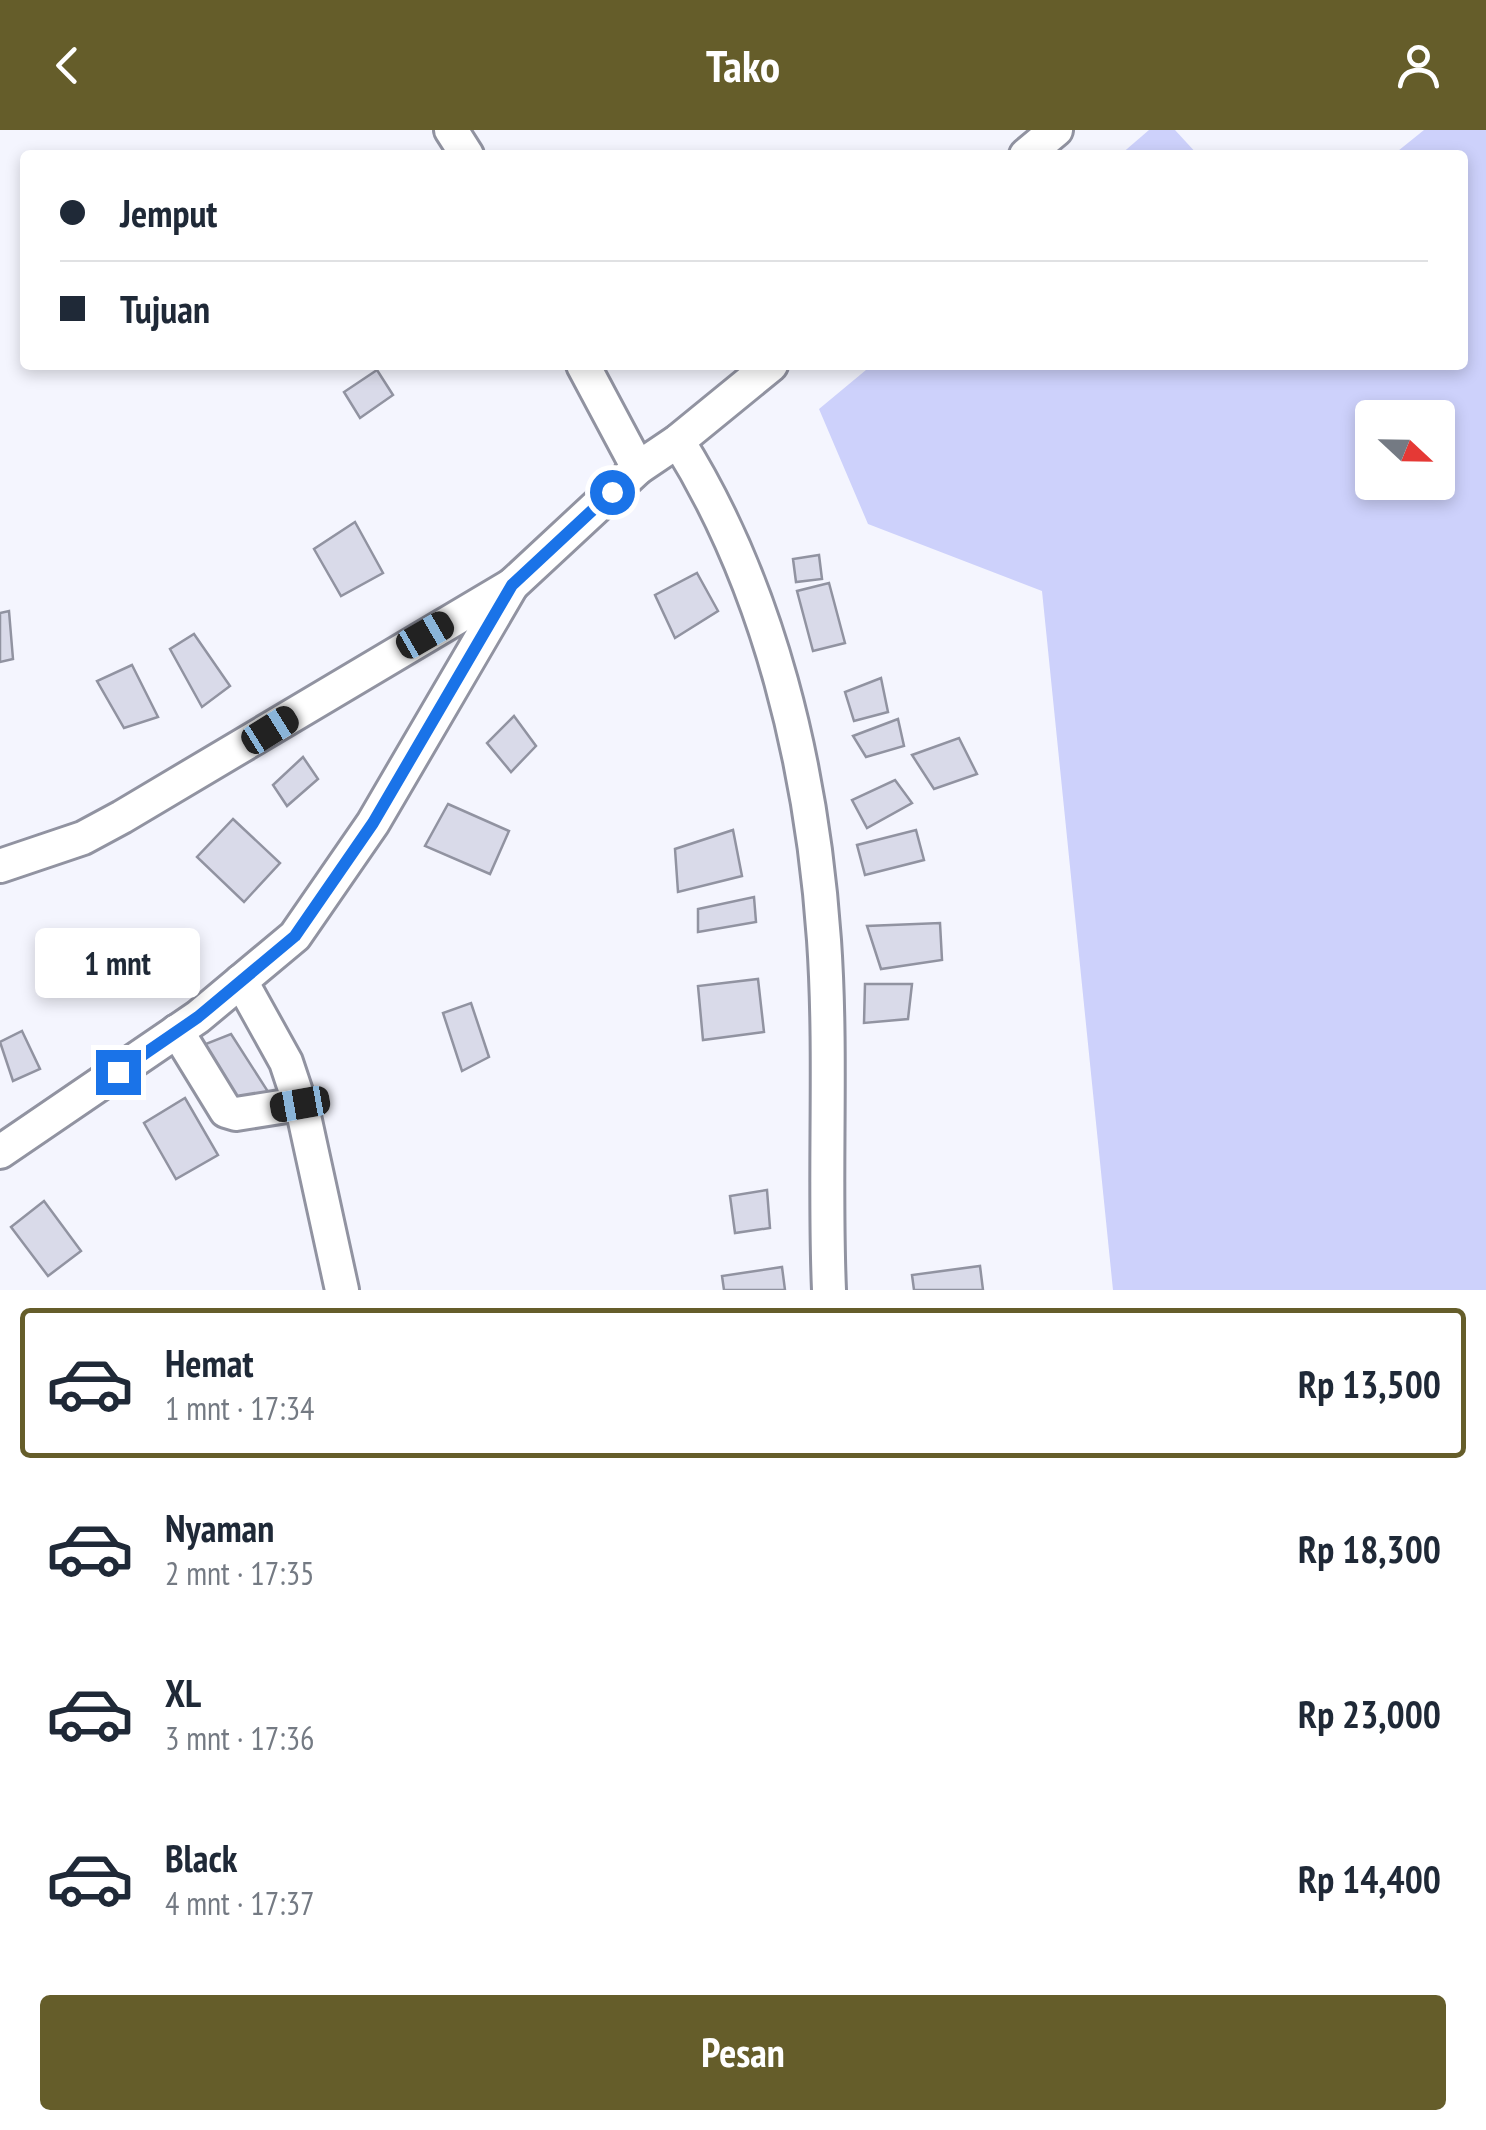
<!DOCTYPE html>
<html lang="id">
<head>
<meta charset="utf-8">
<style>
	body { margin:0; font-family:"PT Sans Narrow",sans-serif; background:#f6f6f7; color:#1f2937; height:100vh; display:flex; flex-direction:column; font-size:38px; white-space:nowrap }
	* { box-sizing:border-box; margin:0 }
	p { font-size:32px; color:#747a83 }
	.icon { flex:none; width:55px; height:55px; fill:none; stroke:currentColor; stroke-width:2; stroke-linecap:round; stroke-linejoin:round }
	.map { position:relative; height:1160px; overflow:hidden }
	.panel { display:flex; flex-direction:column; background:#fff; flex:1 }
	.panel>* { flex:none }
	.banner { position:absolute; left:20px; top:20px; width:1448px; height:220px; border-radius:10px; box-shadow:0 5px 15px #0003; display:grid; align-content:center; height:220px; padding:0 40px; background:#fff }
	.needle { width:65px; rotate:112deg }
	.controls { position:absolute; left:1355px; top:270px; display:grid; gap:20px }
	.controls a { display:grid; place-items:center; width:100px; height:100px; border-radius:10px; background:#fff; box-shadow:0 5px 15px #0003; font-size:50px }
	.end { position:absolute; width:45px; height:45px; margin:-22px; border:12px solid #1a73e8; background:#fff; box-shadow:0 0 0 5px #fff }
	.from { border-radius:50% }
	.bubble { position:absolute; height:70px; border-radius:10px; background:#fff; box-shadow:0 5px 15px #0003; font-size:32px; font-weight:700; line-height:70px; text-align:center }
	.car { position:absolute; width:30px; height:60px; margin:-30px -15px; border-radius:12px; box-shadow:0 0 8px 2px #0007; background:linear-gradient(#222 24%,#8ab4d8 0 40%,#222 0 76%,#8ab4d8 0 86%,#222 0) }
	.banner b { display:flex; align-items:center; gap:35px; height:95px; font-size:38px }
	.banner b+b { border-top:2px solid #e0e1e3 }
	.banner i { width:25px; height:25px; background:#1f2937 }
	ul { padding:18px 0 0; list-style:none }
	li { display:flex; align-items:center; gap:30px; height:150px; margin:0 20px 15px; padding:0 20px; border:5px solid transparent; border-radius:10px }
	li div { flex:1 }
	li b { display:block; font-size:38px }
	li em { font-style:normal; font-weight:700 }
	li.current { border-color:#655d2a }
	li>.icon { width:90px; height:90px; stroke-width:1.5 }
	.cta { display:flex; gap:20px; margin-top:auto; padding:20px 40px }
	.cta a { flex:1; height:115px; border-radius:10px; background:#655d2a; color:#fff; font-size:40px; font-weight:700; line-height:115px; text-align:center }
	header { display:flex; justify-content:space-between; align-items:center; height:130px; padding:0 40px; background:#655d2a; color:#fff; font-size:45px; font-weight:700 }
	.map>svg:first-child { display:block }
	.green { fill:#cdd1fb; fill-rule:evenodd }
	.building { fill:#d9dae9; stroke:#9193a1; stroke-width:2.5 }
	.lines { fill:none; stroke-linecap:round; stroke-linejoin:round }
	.minor-casing { stroke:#9193a1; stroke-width:38 }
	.minor { stroke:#fff; stroke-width:32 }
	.route { stroke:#1a73e8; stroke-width:12 }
</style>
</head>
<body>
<header><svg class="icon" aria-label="back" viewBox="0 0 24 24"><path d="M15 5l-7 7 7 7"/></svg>Tako<svg class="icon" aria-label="person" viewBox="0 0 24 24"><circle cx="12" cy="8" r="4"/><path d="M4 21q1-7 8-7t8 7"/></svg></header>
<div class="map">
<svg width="1486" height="1160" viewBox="0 0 1486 1160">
	<rect width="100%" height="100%" fill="#f4f5fe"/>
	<g class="green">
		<polygon points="1149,0 1175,0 1198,25 1120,25"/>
		<path d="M1424 0H1486V1160H1113L1042 461 868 394 819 279 872 235H1462V25H1393ZM1372 288H1438V352H1372Z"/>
	</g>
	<g class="building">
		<polygon points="377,240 393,265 360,288 344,262"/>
		<polygon points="355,392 383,443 341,466 314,419"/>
		<polygon points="819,425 822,449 796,452 793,429"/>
		<polygon points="697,443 718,481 675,508 655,465"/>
		<polygon points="829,453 845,513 813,521 797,461"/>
		<polygon points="9,481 13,529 0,532 0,483"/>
		<polygon points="194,504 230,556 202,577 170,519"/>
		<polygon points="132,535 158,587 124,598 97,551"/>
		<polygon points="881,548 888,582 854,591 845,562"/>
		<polygon points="514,586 536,616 511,642 487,613"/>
		<polygon points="898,589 904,616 866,627 853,606"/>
		<polygon points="959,608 977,644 934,659 912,625"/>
		<polygon points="303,627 318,649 287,676 273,655"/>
		<polygon points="895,650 912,673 867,698 852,670"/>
		<polygon points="448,674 509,701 490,744 425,716"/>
		<polygon points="233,689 280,733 244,772 197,727"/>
		<polygon points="733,700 742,746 678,762 675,719"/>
		<polygon points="916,700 924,730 865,745 857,715"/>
		<polygon points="754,767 756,792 698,802 698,779"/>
		<polygon points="940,793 942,830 881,839 867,796"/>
		<polygon points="758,849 764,902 703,910 698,856"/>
		<polygon points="865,854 912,854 908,889 864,893"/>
		<polygon points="471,873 489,927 462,941 443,883"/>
		<polygon points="22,901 40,939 13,951 0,912"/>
		<polygon points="231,904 274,971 237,978 198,917"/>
		<polygon points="185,968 218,1025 176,1049 144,993"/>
		<polygon points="767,1060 770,1098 735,1103 730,1066"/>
		<polygon points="44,1071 81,1121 48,1146 11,1097"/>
		<polygon points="980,1136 983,1160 914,1160 912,1145"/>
		<polygon points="782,1137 785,1160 724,1160 722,1146"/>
	</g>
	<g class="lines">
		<g class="minor-casing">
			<g id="minor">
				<polyline points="451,0 467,25"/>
				<polyline points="1026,25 1056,0"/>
				<polyline points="583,235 638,338"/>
				<path d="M678 311C770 458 812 638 824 810 832 926 824 1044 829 1160"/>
				<polyline points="0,736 83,708 122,687 512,455 638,338 678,311 771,235"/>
				<polyline points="241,851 286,932 304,986 342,1160"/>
				<polyline points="177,901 226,981 236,984 299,974"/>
				<polyline points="0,1022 198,887 295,806 373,693 512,455"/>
			</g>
		</g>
		<use href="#minor" class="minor"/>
	</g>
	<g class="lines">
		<polyline class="route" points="118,942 198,887 295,806 373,693 512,455 612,362"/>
	</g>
</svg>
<div class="controls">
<a><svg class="needle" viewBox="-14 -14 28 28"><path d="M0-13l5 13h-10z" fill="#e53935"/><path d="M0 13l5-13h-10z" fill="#747a83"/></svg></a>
</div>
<i class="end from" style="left:612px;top:362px"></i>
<i class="end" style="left:118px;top:942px"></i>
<div class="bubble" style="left:35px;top:798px;width:165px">1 mnt</div>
<i class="car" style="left:425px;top:505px;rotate:60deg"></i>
<i class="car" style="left:270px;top:600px;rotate:58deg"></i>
<i class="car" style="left:300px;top:974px;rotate:260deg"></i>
<div class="banner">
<b><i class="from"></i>Jemput</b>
<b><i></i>Tujuan</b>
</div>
</div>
<section class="panel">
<ul>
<li class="current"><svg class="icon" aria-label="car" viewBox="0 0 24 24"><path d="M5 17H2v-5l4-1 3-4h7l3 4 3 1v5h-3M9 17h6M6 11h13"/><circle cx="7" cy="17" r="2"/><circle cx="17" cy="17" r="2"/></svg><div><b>Hemat</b><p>1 mnt · 17:34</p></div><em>Rp 13,500</em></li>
<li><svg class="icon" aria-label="car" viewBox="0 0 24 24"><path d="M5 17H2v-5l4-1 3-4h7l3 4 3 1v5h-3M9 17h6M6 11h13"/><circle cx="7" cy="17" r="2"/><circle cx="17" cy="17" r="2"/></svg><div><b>Nyaman</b><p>2 mnt · 17:35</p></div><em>Rp 18,300</em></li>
<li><svg class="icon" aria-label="car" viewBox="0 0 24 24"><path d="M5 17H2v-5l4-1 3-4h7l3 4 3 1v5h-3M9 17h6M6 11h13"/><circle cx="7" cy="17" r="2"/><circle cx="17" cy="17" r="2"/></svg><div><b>XL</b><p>3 mnt · 17:36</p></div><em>Rp 23,000</em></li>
<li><svg class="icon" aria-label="car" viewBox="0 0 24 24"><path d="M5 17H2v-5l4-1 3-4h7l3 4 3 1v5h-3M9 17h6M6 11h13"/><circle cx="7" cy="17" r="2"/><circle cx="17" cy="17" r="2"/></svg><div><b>Black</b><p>4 mnt · 17:37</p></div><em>Rp 14,400</em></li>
</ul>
<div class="cta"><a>Pesan</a></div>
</section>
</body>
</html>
